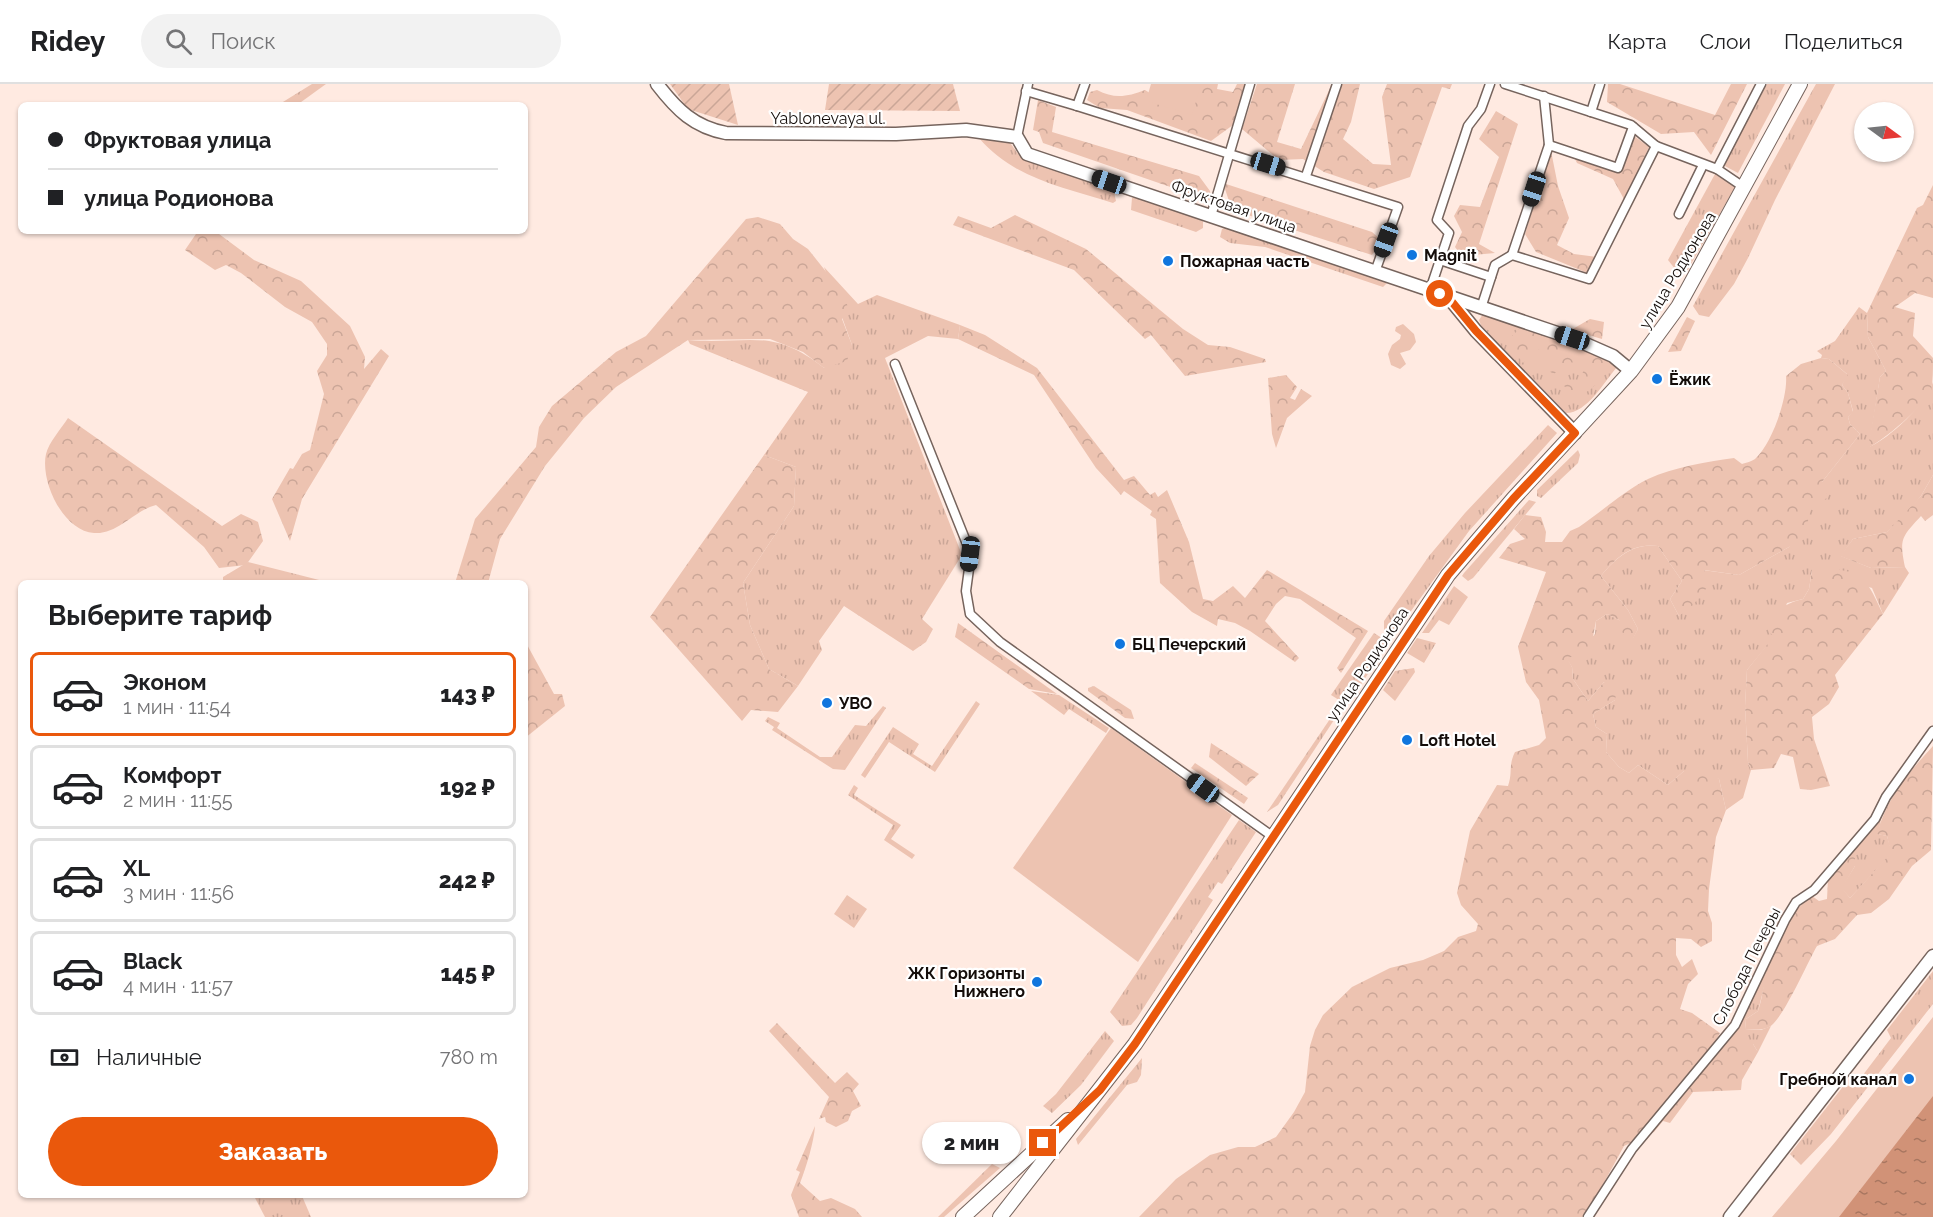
<!DOCTYPE html>
<html lang="ru">
<head>
<meta charset="utf-8">
<style>
	body { margin:0; font-family:Raleway,sans-serif; background:#f2f2f2; color:#202124; height:100vh; display:flex; flex-direction:column; font-size:22px; white-space:nowrap }
	* { box-sizing:border-box; margin:0 }
	p { font-size:20px; color:#757577 }
	.icon { flex:none; width:33px; height:33px; fill:none; stroke:currentColor; stroke-width:2; stroke-linecap:round; stroke-linejoin:round }
	.map { position:relative; flex:1; overflow:hidden }
	.side { position:absolute; left:18px; top:496px; width:510px; height:618px; display:flex; flex-direction:column; background:#fff; border-radius:9px; box-shadow:0 2px 4px #0004 }
	.side>* { flex:none }
	.top-card { position:absolute; left:18px; top:18px; width:510px; height:132px; border-radius:9px; box-shadow:0 2px 4px #0004; display:grid; align-content:center; height:132px; padding:0 30px; background:#fff }
	.needle { width:39px; rotate:105deg }
	.tools { position:absolute; left:1854px; top:18px; display:grid; gap:12px }
	.tools a { display:grid; place-items:center; width:60px; height:60px; border-radius:50%; background:#fff; box-shadow:0 2px 4px #0004; font-size:30px }
	.end { position:absolute; width:27px; height:27px; margin:-14px; border:8px solid #ea580c; background:#fff; box-shadow:0 0 0 3px #fff }
	.from { border-radius:50% }
	.bubble { position:absolute; height:42px; border-radius:21px; background:#fff; box-shadow:0 2px 4px #0004; font-size:20px; font-weight:800; line-height:42px; text-align:center }
	.car { position:absolute; width:18px; height:36px; margin:-18px -9px; border-radius:8px; box-shadow:0 0 4px 2px #0007; background:linear-gradient(#222 24%,#8ab4d8 0 40%,#222 0 76%,#8ab4d8 0 86%,#222 0) }
	.top-card b { display:flex; align-items:center; gap:21px; height:57px; font-size:22px }
	.top-card b+b { border-top:2px solid #e0e0e0 }
	.top-card i { width:15px; height:15px; background:#202124 }
	ul { padding:0; list-style:none }
	li { display:flex; align-items:center; gap:18px; height:84px; margin:0 12px 9px; padding:0 18px; border:3px solid #e0e0e0; border-radius:9px }
	li div { flex:1 }
	li b { display:block; font-size:22px }
	li em { font-style:normal; font-weight:800 }
	li.selected { border-color:#ea580c }
	li>.icon { width:54px; height:54px; stroke-width:1.5 }
	h2 { padding:0 30px; font-size:27px; line-height:72px }
	.pay { display:flex; align-items:center; gap:15px; height:66px; padding:0 30px; font-size:22px }
	.pay p { margin-inline-start:auto }
	.primary-button { display:flex; gap:12px; margin-top:auto; padding:12px 30px }
	.primary-button a { flex:1; height:69px; border-radius:36px; background:#ea580c; color:#fff; font-size:24px; font-weight:800; line-height:69px; text-align:center }
	header { display:flex; align-items:center; gap:36px; box-sizing:border-box; height:84px; padding:0 30px; background:#fff; border-bottom:2px solid #e0e0e0 }
	header strong { font-size:28px }
	nav { display:flex; gap:33px; margin-inline-start:auto; font-size:21px }
	.search { width:420px; height:54px; background:#f2f2f2; display:flex; align-items:center; gap:15px; box-sizing:border-box; padding:0 21px; border-radius:33px; color:#757577; font-size:22px }
	.map>svg:first-child { display:block }
	.grass { fill:url(#grass-tufts) }
	.forest { fill:url(#forest-crowns) }
	.park { fill:#edc3b1 }
	.garden { fill:url(#garden-furrows) }
	.water { fill:url(#water-ripples) }
	.lines { fill:none; stroke-linecap:round; stroke-linejoin:round }
	.street-casing { stroke:#76645d; stroke-width:11 }
	.secondary-casing { stroke:#76645d; stroke-width:15 }
	.primary-casing { stroke:#76645d; stroke-width:16 }
	.street { stroke:#fff; stroke-width:8 }
	.secondary { stroke:#fff; stroke-width:12 }
	.primary { stroke:#fff; stroke-width:14 }
	.route { stroke:#ea580c; stroke-width:8 }
	.poi-dot { fill:#1076de; stroke:#fff; stroke-width:2 }
	.labels { text-anchor:middle; stroke-width:4.5; stroke-linejoin:round; paint-order:stroke }
	.street-label { font-size:16px; fill:#140d0a; stroke:#fff }
	.poi-label { font-size:16px; font-weight:bold; fill:#140d0a; stroke:#fff; text-anchor:start }
</style>
</head>
<body>
<header>
<strong>Ridey</strong>
<div class="search"><svg class="icon" aria-label="search" viewBox="0 0 24 24"><circle cx="10" cy="10" r="6"/><path d="M15 15l6 6"/></svg>Поиск</div>
<nav><a>Карта</a><a>Слои</a><a>Поделиться</a></nav>
</header>
<div class="map">
<svg width="1933" height="1133" viewBox="0 0 1933 1133">
	<defs>
		<pattern id="grass-tufts" width="24" height="20" patternUnits="userSpaceOnUse" patternTransform="scale(1.5)"><rect width="24" height="20" fill="#edc3b1"/><path d="M3 7l-1-3M5 7V3M7 7l1-3M15 17l-1-3M17 17v-4M19 17l1-3" fill="none" stroke="#caa697"/></pattern>
		<pattern id="forest-crowns" width="20" height="18" patternUnits="userSpaceOnUse" patternTransform="scale(1.5)"><rect width="20" height="18" fill="#edc3b1"/><path d="M2 6a3 3 0 1 1 6 0M12 15a3 3 0 1 1 6 0" fill="none" stroke="#caa697"/></pattern>
		<pattern id="garden-furrows" width="10" height="10" patternUnits="userSpaceOnUse" patternTransform="scale(1.5)"><rect width="10" height="10" fill="#edc3b1"/><path d="M-1 1l2-2M0 10L10 0M9 11l2-2" fill="none" stroke="#caa697"/></pattern>
		<pattern id="water-ripples" width="26" height="14" patternUnits="userSpaceOnUse" patternTransform="scale(1.5)"><rect width="26" height="14" fill="#d19277"/><path d="M2 4q2-2 4 0t4 0M15 11q2-2 4 0t4 0" fill="none" stroke="#a87660"/></pattern>
	</defs>
	<rect width="100%" height="100%" fill="#ffeae1"/>
	<g class="grass">
		<polygon points="312,0 326,0 297,21 278,21"/>
		<polygon points="1767,0 1785,0 1738,89 1723,81"/>
		<polygon points="1816,0 1835,0 1775,116 1748,174 1734,200 1709,233 1699,231 1693,222"/>
		<path d="M979 54 1008 56 1019 71 1114 108 1116 117 1113 119C1063 103 1014 95 979 54Z"/>
		<polygon points="1715,90 1735,103 1686,189 1675,185 1668,176"/>
		<polygon points="1137,113 1200,133 1203,136 1203,144 1196,148 1131,126 1132,114"/>
		<polygon points="1227,143 1390,196 1383,203 1265,163 1230,159 1220,153 1222,145"/>
		<path d="M824 183 858 220 877 211 960 241 958 255 928 252 885 274 962 471 922 535 933 545 926 558 913 567 844 522 819 557 822 566 798 602 769 585 750 541 743 499 794 422 796 383 764 371 808 308 690 260 688 256C749 261 771 242 824 284L852 261Z"/>
		<path d="M1859 223 1867 229 1868 253 1886 287 1880 293 1869 363C1889 355 1927 319 1933 298V391L1921 412 1903 434 1887 448 1853 455 1841 472 1871 484 1905 483 1909 489 1883 530 1872 504 1812 486 1809 505 1803 515 1787 519 1775 552 1747 586 1745 622 1748 678 1751 686 1743 714 1726 726 1719 695 1684 687 1668 701 1638 681 1629 689 1619 683 1606 668 1607 650 1596 643 1593 630 1615 616 1604 598 1588 617 1573 595 1572 583 1566 574 1578 569 1595 550 1596 537 1607 530 1619 536 1633 554 1638 545 1628 526 1601 492C1615 474 1634 458 1658 462L1682 497 1670 515 1679 532 1703 486 1739 491 1789 463 1822 398 1860 350 1850 340 1848 333 1853 327 1848 309 1842 301 1847 290 1829 275 1821 274 1822 271 1817 267 1835 257Z"/>
		<path d="M1483 230 1594 268 1617 283C1604 298 1587 329 1566 329L1482 244 1479 236Z"/>
		<polygon points="1548,341 1557,349 1469,447 1398,545 1384,546 1384,537 1429,472 1465,429"/>
		<polygon points="1578,366 1580,371 1578,379 1541,414 1537,412 1537,406"/>
		<polygon points="1529,416 1536,418 1473,494 1468,497 1462,492 1464,489"/>
		<polygon points="248,478 331,499 223,499 223,493"/>
		<polygon points="1454,502 1468,513 1449,541 1439,536 1429,549 1422,549"/>
		<polygon points="1374,549 1385,556 1387,561 1356,608 1339,616 1331,611"/>
		<polygon points="1417,554 1436,559 1424,579 1407,569"/>
		<polygon points="1031,607 1059,611 1109,644 1106,649 1069,625 1064,631"/>
		<polygon points="976,617 980,620 935,688 889,658 865,694 861,691 893,643 919,660 913,670 932,682"/>
		<polygon points="883,622 886,624 845,686 833,685 772,646 774,643 765,637 768,633 780,639 777,644 820,673 832,673 855,641 866,642"/>
		<polygon points="1334,629 1334,636 1278,721 1267,728"/>
		<polygon points="854,701 858,704 854,711 901,741 891,755 915,771 912,775 884,756 893,741 848,711"/>
		<polygon points="1882,731 1878,750 1887,752 1892,769 1850,814 1841,804 1855,782 1849,769"/>
		<polygon points="1239,736 1256,748 1222,800 1218,798 1208,813 1213,816 1137,934 1131,941 1122,942 1110,928"/>
		<polygon points="847,811 867,825 854,844 834,830"/>
		<polygon points="1772,871 1758,927 1746,935 1745,945 1761,946 1771,942 1758,968 1753,960 1724,961"/>
		<polygon points="1933,887 1933,920 1831,1050 1801,1081 1790,1070 1845,1000 1853,1004 1891,954 1887,946"/>
		<polygon points="1105,947 1114,957 1081,1001 1052,1029 1043,1022 1056,1010"/>
		<polygon points="1142,974 1141,991 1137,998 1127,1001 1078,1061 1076,1055"/>
		<polygon points="992,1080 1000,1084 944,1133 938,1133"/>
		<polygon points="254,1112 302,1112 311,1133 265,1133"/>
	</g>
	<g class="forest">
		<path d="M1197 0H1218L1217 5 1233 8 1237 0H1246L1233 41 1211 57 1127 26 1100 24 1087 16 1090 8 1097 6C1114 15 1127 13 1145 6L1161 16Z"/>
		<polygon points="1257,0 1295,0 1277,58 1301,65 1332,0 1360,0 1351,38 1343,55 1373,80 1391,81 1382,13 1387,0 1452,0 1450,5 1442,3 1410,93 1374,105 1324,88 1303,75 1279,76 1242,45"/>
		<polygon points="1608,0 1620,0 1715,31 1731,0 1747,0 1711,71 1694,48 1661,50 1607,18"/>
		<polygon points="1038,16 1056,23 1052,48 1199,92 1210,107 1211,117 1043,59 1039,48 1033,46"/>
		<polygon points="1496,27 1518,40 1479,160 1495,169 1462,172 1455,163 1462,148 1454,132 1460,121 1480,123 1499,73 1479,55"/>
		<polygon points="1630,49 1649,63 1625,117 1613,95 1577,79 1574,73 1622,81"/>
		<polygon points="1551,67 1558,102 1569,134 1557,161 1574,170 1605,174 1595,192 1536,168 1525,150"/>
		<polygon points="1223,99 1372,148 1382,157 1372,171 1232,126"/>
		<path d="M1933 101V214L1915 209 1895 223 1915 229 1913 252 1933 274C1933 285 1933 297 1931 307 1924 322 1884 356 1868 364L1880 293 1886 287 1868 253 1867 229 1917 124 1923 121Z"/>
		<polygon points="1015,131 1086,165 1183,245 1208,261 1230,263 1265,275 1266,278 1185,292 1151,251 1145,255 1074,186 953,141 958,132 991,144"/>
		<polygon points="758,133 780,140 793,155 808,165 843,209 849,226 842,235 852,261 847,277 824,284 803,268 770,255 688,256 616,303 584,334 545,382 500,455 488,499 455,499 475,435 536,363 539,343 552,322 616,268 646,252 746,135"/>
		<polygon points="198,147 215,147 254,176 301,197 350,242 365,273 364,285 381,265 389,272 302,415 290,457 272,415 290,384 293,385 302,370 310,366 324,310 317,287 327,271 327,260 312,238 285,223 241,189 226,181 215,186 185,166"/>
		<polygon points="1687,233 1695,237 1681,267 1668,268"/>
		<polygon points="1590,235 1604,238 1602,255 1571,246"/>
		<polygon points="960,241 985,251 1037,284 1124,396 1134,392 1150,411 1155,408 1158,413 1167,406 1189,458 1203,515 1213,517 1233,502 1245,514 1267,486 1368,547 1341,589 1337,584 1356,554 1300,515 1285,512 1276,520 1265,537 1299,574 1295,578 1250,547 1235,539 1218,535 1217,542 1192,528 1160,499 1156,435 1150,431 1152,427 1124,407 1121,411 1096,384 1034,291 958,255"/>
		<path d="M1521 243 1594 268 1612 279C1604 294 1589 311 1572 314L1563 300 1568 297 1574 300 1580 294 1584 286 1577 279 1568 278 1554 290 1547 286V273L1539 265 1523 279 1507 257Z"/>
		<path d="M1821 274 1829 275 1848 291 1842 301 1848 309 1853 328 1848 333 1850 340 1860 350 1822 398 1828 413 1810 426 1806 448 1789 463 1739 491 1704 486 1709 501 1693 521 1679 532 1670 515 1682 497 1658 462C1633 458 1615 474 1601 492L1628 526 1638 545 1633 555 1625 557 1619 536 1607 530 1596 537 1590 568 1567 574 1572 583 1573 595 1588 617 1604 598 1617 605 1615 616 1593 630 1596 643 1607 650 1606 668 1619 683 1629 689 1638 681 1668 701 1684 687 1699 682 1719 695 1726 726 1716 753 1709 805 1708 827 1712 839V857L1701 863 1691 855 1676 854V871L1682 883 1692 875 1698 890 1688 900 1680 925 1692 929 1720 949 1712 963 1735 958 1753 960 1758 968 1742 996 1741 1006 1693 1008 1670 1039 1663 1037 1654 1048 1624 1062 1600 1106 1582 1133H1139L1176 1095 1210 1071 1238 1063H1255L1276 1053 1294 1028 1305 1008 1310 962 1315 946 1323 931 1352 903 1390 884 1423 876 1444 867 1458 853 1476 847 1478 840 1461 821 1457 809 1470 747 1497 701 1508 702C1513 688 1508 682 1515 668L1539 661 1546 654 1539 616 1526 598 1518 563 1546 488 1499 474 1510 460 1525 455 1514 445 1525 431 1541 433 1546 448 1545 458H1562L1570 447 1579 443C1601 428 1624 407 1648 395 1674 383 1706 378 1734 374L1742 380C1746 379 1752 377 1755 375 1772 360 1788 313 1786 292L1801 280Z"/>
		<polygon points="1286,291 1297,303 1290,314 1295,316 1301,305 1312,312 1287,334 1276,364 1272,350 1268,294"/>
		<path d="M68 334 222 442 241 430 258 438 263 457 246 481 219 484 204 463 156 421C135 426 117 451 94 449 63 447 40 397 46 370 49 358 61 345 68 334Z"/>
		<polygon points="764,371 796,383 794,422 743,499 750,541 769,585 798,602 778,628 751,626 742,637 650,533"/>
		<path d="M1933 391V431L1925 437 1921 432C1902 453 1899 454 1905 483L1871 484 1840 472 1853 455 1887 448 1921 412Z"/>
		<path d="M1827 485C1865 486 1868 499 1883 530L1835 591 1839 603 1829 620 1812 633 1814 655 1830 702 1811 706 1800 705 1793 673 1781 670 1774 684 1751 686 1748 678 1745 622 1747 586 1774 552 1769 548C1771 528 1785 519 1803 515L1809 505 1812 486Z"/>
		<polygon points="958,539 1057,610 1029,605 955,553"/>
		<polygon points="525,557 554,610 562,610 565,622 525,654"/>
		<polygon points="1414,584 1415,588 1395,617 1383,606 1395,587"/>
		<polygon points="1094,602 1131,626 1134,635 1125,634 1088,607 1088,604"/>
		<polygon points="1211,659 1259,690 1246,702 1209,673"/>
		<path d="M1933 662 1931 766 1912 782 1889 815 1871 829 1857 831 1835 855 1817 862C1807 879 1783 936 1769 943 1761 947 1753 945 1745 945L1746 935 1758 927C1763 913 1763 900 1767 886 1773 858 1789 828 1812 812L1819 817 1827 815 1828 795 1849 769 1855 774V782L1842 804 1850 814 1891 769 1887 752 1877 750C1886 715 1909 688 1933 662Z"/>
		<polygon points="1195,679 1248,714 1244,720 1191,684"/>
		<polygon points="777,939 835,999 847,988 859,1000 853,1007 861,1022 852,1027 848,1037 836,1043 826,1038 825,1033 819,1035 829,1013 769,947"/>
		<path d="M815 1042C814 1058 806 1084 800 1099L820 1117 831 1114 855 1125 862 1133H799L791 1111 800 1088 796 1086Z"/>
	</g>
	<g class="park">
		<polygon points="1151,0 1201,0 1192,31 1146,17"/>
		<polygon points="1403,240 1414,250 1416,258 1410,266 1400,269 1406,280 1400,285 1391,281 1388,270 1392,261 1400,255 1401,251 1395,247 1396,243"/>
		<polygon points="1111,644 1232,731 1138,878 1013,784"/>
		<polygon points="1933,933 1933,1133 1772,1133 1836,1057"/>
	</g>
	<g class="garden">
		<polygon points="670,0 729,0 738,41 688,25"/>
		<polygon points="829,0 953,0 960,27 825,26"/>
	</g>
	<polygon class="water" points="1933,1012 1933,1133 1839,1133"/>
	<g class="lines">
		<g class="street-casing">
			<g id="street">
				<polyline points="1505,0 1631,41 1656,62"/>
				<polyline points="1026,7 1077,22 1085,0"/>
				<polyline points="1544,12 1549,61"/>
				<polyline points="1077,22 1398,123 1375,188"/>
				<polyline points="1591,28 1600,0"/>
				<polyline points="1017,53 1028,0"/>
				<polyline points="1306,92 1337,0"/>
				<polyline points="1745,104 1717,85 1761,0"/>
				<polyline points="1679,130 1703,81"/>
				<polyline points="1211,132 1250,0"/>
				<polyline points="1512,171 1549,61 1618,84 1633,43"/>
				<polyline points="1440,176 1491,193"/>
				<polyline points="1430,206 1449,149 1437,136 1468,42 1481,25 1490,0"/>
				<polyline points="1481,224 1495,181 1512,171 1589,195 1656,62 1717,85"/>
				<polyline points="895,280 971,470 966,507 970,530 1000,558 1272,752"/>
				<polyline points="1588,1133 1632,1065 1735,941 1785,836 1796,818 1814,806 1875,735 1886,713 1933,647"/>
			</g>
		</g>
		<g class="secondary-casing">
			<g id="secondary">
				<path d="M657 0C677 26 694 43 726 49L896 50 966 46 1017 53 1027 70 1572 254 1613 272 1631 287"/>
				<polyline points="1449,214 1476,247 1575,349"/>
				<polyline points="1730,1133 1933,872"/>
			</g>
		</g>
		<g class="primary-casing">
			<g id="primary">
				<polyline points="963,1133 1068,1036"/>
				<polyline points="1000,1133 1135,960 1448,491 1513,415 1631,287 1678,223 1800,0"/>
			</g>
		</g>
		<use href="#street" class="street"/>
		<use href="#secondary" class="secondary"/>
		<use href="#primary" class="primary"/>
	</g>
	<g class="lines">
		<polyline class="route" points="1043,1059 1100,1006 1135,960 1448,491 1513,415 1575,349 1476,247 1448,213 1440,210"/>
	</g>
	<g class="poi-dot">
		<circle cx="1412" cy="171" r="6"/>
		<circle cx="1168" cy="177" r="6"/>
		<circle cx="1657" cy="295" r="6"/>
		<circle cx="1120" cy="560" r="6"/>
		<circle cx="827" cy="619" r="6"/>
		<circle cx="1407" cy="656" r="6"/>
		<circle cx="1037" cy="898" r="6"/>
		<circle cx="1909" cy="995" r="6"/>
	</g>
	<g class="labels">
		<g class="street-label">
			<text x="828" y="40">Yablonevaya ul.</text>
			<text transform="translate(1234 122) rotate(19)" y="6">Фруктовая улица</text>
			<text transform="translate(1677 186) rotate(-59)" y="6">улица Родионова</text>
			<text transform="translate(1367 580) rotate(-56)" y="6">улица Родионова</text>
			<text transform="translate(1746 882) rotate(-63)" y="6">Слобода Печеры</text>
		</g>
		<g class="poi-label">
			<text x="1424" y="177">Magnit</text>
			<text x="1180" y="183">Пожарная часть</text>
			<text x="1669" y="301">Ёжик</text>
			<text x="1132" y="566">БЦ Печерский</text>
			<text x="839" y="625">УВО</text>
			<text x="1419" y="662">Loft Hotel</text>
			<text x="1025" y="895" text-anchor="end">ЖК Горизонты<tspan x="1025" dy="18">Нижнего</tspan></text>
			<text x="1897" y="1001" text-anchor="end">Гребной канал</text>
		</g>
	</g>
</svg>
<div class="tools">
<a><svg class="needle" viewBox="-14 -14 28 28"><path d="M0-13l5 13h-10z" fill="#e53935"/><path d="M0 13l5-13h-10z" fill="#757577"/></svg></a>
</div>
<i class="end from" style="left:1440px;top:210px"></i>
<i class="end" style="left:1043px;top:1059px"></i>
<div class="bubble" style="left:922px;top:1038px;width:99px">2 мин</div>
<i class="car" style="left:1268px;top:80px;rotate:107deg"></i>
<i class="car" style="left:1109px;top:98px;rotate:289deg"></i>
<i class="car" style="left:1534px;top:105px;rotate:198deg"></i>
<i class="car" style="left:1386px;top:156px;rotate:200deg"></i>
<i class="car" style="left:1572px;top:254px;rotate:288deg"></i>
<i class="car" style="left:970px;top:470px;rotate:187deg"></i>
<i class="car" style="left:1203px;top:704px;rotate:306deg"></i>
<div class="top-card">
<b><i class="from"></i>Фруктовая улица</b>
<b><i></i>улица Родионова</b>
</div>
<section class="side">
<h2>Выберите тариф</h2>
<ul>
<li class="selected"><svg class="icon" aria-label="car" viewBox="0 0 24 24"><path d="M5 17H2v-5l4-1 3-4h7l3 4 3 1v5h-3M9 17h6M6 11h13"/><circle cx="7" cy="17" r="2"/><circle cx="17" cy="17" r="2"/></svg><div><b>Эконом</b><p>1 мин · 11:54</p></div><em>143 ₽</em></li>
<li><svg class="icon" aria-label="car" viewBox="0 0 24 24"><path d="M5 17H2v-5l4-1 3-4h7l3 4 3 1v5h-3M9 17h6M6 11h13"/><circle cx="7" cy="17" r="2"/><circle cx="17" cy="17" r="2"/></svg><div><b>Комфорт</b><p>2 мин · 11:55</p></div><em>192 ₽</em></li>
<li><svg class="icon" aria-label="car" viewBox="0 0 24 24"><path d="M5 17H2v-5l4-1 3-4h7l3 4 3 1v5h-3M9 17h6M6 11h13"/><circle cx="7" cy="17" r="2"/><circle cx="17" cy="17" r="2"/></svg><div><b>XL</b><p>3 мин · 11:56</p></div><em>242 ₽</em></li>
<li><svg class="icon" aria-label="car" viewBox="0 0 24 24"><path d="M5 17H2v-5l4-1 3-4h7l3 4 3 1v5h-3M9 17h6M6 11h13"/><circle cx="7" cy="17" r="2"/><circle cx="17" cy="17" r="2"/></svg><div><b>Black</b><p>4 мин · 11:57</p></div><em>145 ₽</em></li>
</ul>
<div class="pay"><svg class="icon" aria-label="cash" viewBox="0 0 24 24"><path d="M3 7h18v10H3z"/><circle cx="12" cy="12" r="2"/></svg>Наличные<p>780 m</p></div>
<div class="primary-button"><a>Заказать</a></div>
</section>
</div>
</body>
</html>
